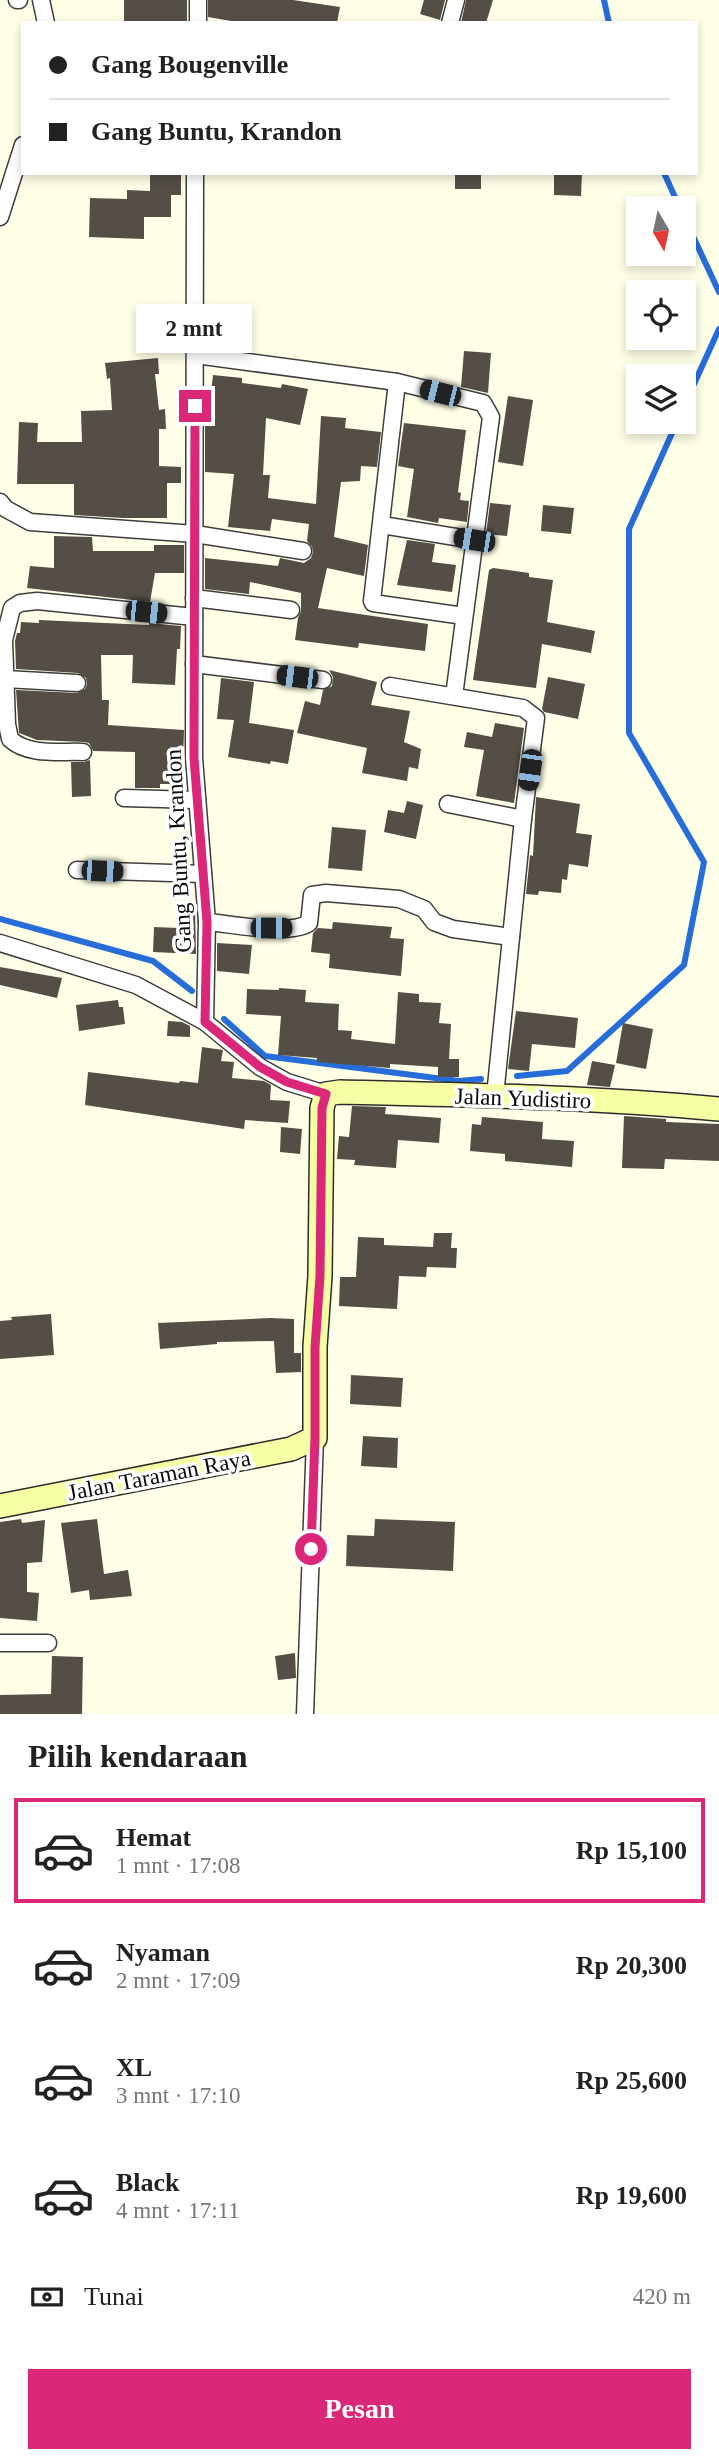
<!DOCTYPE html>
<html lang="id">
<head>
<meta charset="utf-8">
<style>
	body { margin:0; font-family:Georgia,serif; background:#f6f6f6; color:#222; height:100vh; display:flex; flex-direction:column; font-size:26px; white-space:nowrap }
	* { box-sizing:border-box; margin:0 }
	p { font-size:23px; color:#767676 }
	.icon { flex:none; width:38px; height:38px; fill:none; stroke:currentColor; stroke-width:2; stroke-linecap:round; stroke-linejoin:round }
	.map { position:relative; height:1714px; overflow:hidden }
	.details { display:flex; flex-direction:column; background:#fff; flex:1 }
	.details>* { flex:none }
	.top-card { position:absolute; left:21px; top:21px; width:677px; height:154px; border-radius:0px; box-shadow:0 4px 10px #0003; display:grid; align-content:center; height:154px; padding:0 28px; background:#fff }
	.needle { width:46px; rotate:171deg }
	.buttons { position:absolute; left:626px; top:196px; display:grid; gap:14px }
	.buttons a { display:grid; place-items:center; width:70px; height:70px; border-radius:0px; background:#fff; box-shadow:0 4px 10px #0003; font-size:35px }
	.end { position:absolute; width:32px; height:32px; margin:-16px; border:9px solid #db2777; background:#fff; box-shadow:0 0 0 4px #fff }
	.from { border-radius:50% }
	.bubble { position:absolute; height:49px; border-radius:0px; background:#fff; box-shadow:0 4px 10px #0003; font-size:23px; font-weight:600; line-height:49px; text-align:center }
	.car { position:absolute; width:21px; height:42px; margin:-21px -10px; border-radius:9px; box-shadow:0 0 5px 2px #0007; background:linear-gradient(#222 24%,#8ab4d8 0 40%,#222 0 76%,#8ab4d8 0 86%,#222 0) }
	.top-card b { display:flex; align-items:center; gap:24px; height:66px; font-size:26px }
	.top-card b+b { border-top:2px solid #e0e0e0 }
	.top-card i { width:18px; height:18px; background:#222 }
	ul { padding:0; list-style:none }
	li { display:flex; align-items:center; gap:21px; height:105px; margin:0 14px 10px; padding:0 14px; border:4px solid transparent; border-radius:0px }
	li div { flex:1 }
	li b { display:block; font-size:26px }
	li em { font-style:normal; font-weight:600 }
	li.selected { border-color:#db2777 }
	li>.icon { width:63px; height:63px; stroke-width:1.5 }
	h2 { padding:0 28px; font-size:32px; line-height:84px }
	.pay { display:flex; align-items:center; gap:18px; height:77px; padding:0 28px; font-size:26px }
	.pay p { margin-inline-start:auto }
	.action { display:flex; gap:14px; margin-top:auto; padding:14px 28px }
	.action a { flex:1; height:80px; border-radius:0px; background:#db2777; color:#fff; font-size:28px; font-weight:600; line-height:80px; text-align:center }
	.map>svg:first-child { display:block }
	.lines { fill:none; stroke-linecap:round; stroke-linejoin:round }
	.stream { stroke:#276dd9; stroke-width:6 }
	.building { fill:#544e46 }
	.street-casing { stroke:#3d3d3d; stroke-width:19 }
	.secondary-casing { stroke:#2c2c2c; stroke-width:26 }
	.street { stroke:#fff; stroke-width:16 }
	.secondary { stroke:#f6ffa3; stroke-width:23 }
	.route { stroke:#db2777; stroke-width:9 }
	.labels { text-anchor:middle; stroke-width:7; stroke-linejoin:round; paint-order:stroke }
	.street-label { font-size:23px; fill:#0a0a0a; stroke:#fff }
</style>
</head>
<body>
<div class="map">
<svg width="719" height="1714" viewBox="0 0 719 1714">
	<rect width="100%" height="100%" fill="#ffffe8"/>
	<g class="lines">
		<g class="stream">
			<polyline points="604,0 609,23"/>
			<polyline points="664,173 680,208"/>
			<polyline points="684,217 719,292"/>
			<polyline points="684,406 719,329"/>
			<polyline points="0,919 153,961 192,991"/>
			<polyline points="224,1019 265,1056 459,1081 481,1079"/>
			<polyline points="517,1076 567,1071 684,965 704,862 629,733 629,529 677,422"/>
		</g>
	</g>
	<g class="building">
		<rect x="124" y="0" width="63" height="23"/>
		<polygon points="208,0 293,0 340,7 337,23 243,23 208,17"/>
		<polygon points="424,0 445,0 440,20 420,14"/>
		<polygon points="466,0 493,0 486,23 461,23"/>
		<polygon points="150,173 181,173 181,195 171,195 171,217 144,217 144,239 89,237 90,198 127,199 127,190 150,191"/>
		<rect x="455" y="173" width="26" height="16"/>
		<polygon points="554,173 582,173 581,196 554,195"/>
		<polygon points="464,351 491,353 488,393 461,387"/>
		<polygon points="158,358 159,374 155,374 159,410 165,409 166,429 159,429 159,466 181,467 181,483 167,483 167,518 123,518 74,515 74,484 17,484 19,422 38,423 37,442 82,442 81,411 112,410 110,378 107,379 105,363"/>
		<polygon points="213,375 242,378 242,383 281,388 282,384 308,389 300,425 266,418 263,475 270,475 268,498 316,504 321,416 346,418 345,428 381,432 377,467 361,466 360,481 341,482 334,537 368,545 364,576 327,568 318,608 428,624 425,651 359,643 358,648 295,640 298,618 301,611 301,593 250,582 249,594 205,589 205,558 278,566 280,558 304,563 311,558 313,552 312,547 307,541 309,524 272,519 270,531 228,527 234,474 205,472 205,419 208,419"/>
		<polygon points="508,396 533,400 523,466 498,462"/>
		<polygon points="404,423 466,430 458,492 461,493 460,500 469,501 467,522 439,518 438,523 407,517 414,469 398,466"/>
		<polygon points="490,503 511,505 507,536 486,534"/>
		<polygon points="543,505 574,508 571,534 541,531"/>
		<polygon points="54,536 92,537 93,551 154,551 154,545 184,545 184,573 155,573 150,602 27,588 30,566 54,568"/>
		<polygon points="407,540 435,544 432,562 456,565 452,592 397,585"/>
		<polygon points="493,568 529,573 529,577 553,580 547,622 595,631 591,653 542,644 536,688 473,680 489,570"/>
		<polygon points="39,620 149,625 149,623 181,626 180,649 177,649 175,685 132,683 133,655 101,655 102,700 109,700 108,725 184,730 183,762 172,762 172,784 160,784 160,788 135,788 135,752 93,751 89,743 84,742 37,740 19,733 16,690 77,693 85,689 87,684 86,678 78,673 16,669 15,641 17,633 20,633 21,622 39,623"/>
		<polygon points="329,670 377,682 371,705 410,711 404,742 421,749 418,769 409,767 407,781 362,773 367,748 297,733 305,701 320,705 323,690 332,686 333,677"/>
		<polygon points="548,677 585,684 578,719 544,712 542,709"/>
		<polygon points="221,678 254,682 249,723 294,730 288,764 271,761 270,764 228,757 234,720 217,719"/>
		<polygon points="495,723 524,728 514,803 476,796 484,750 464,747 467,732 492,737"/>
		<polygon points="90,760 91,796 72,797 71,762 84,762"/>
		<polygon points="536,797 580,804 576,833 592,835 588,867 569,864 567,880 562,879 561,893 539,891 538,895 526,894 530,855 533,856"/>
		<polygon points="407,801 423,805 416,839 384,832 388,810 404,813"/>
		<polygon points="332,827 366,830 362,871 328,868"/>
		<polygon points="180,906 195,907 196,954 153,952 154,927 179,928"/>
		<polygon points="333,922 392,927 390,938 404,939 401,976 329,968 330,954 311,952 313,933 318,928 332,929"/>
		<polygon points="217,943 252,945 249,974 217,971"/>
		<polygon points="0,967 62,978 57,998 0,985"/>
		<polygon points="279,988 306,990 305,1002 339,1004 338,1030 352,1031 351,1039 395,1044 398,992 419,994 419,1002 441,1003 439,1023 451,1024 449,1059 459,1059 459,1077 438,1077 438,1067 390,1064 390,1068 317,1062 317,1058 278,1055 281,1016 246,1014 247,989 279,990"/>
		<polygon points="118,1000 119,1007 123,1007 125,1024 79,1031 76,1005"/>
		<polygon points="516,1011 578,1018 575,1048 532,1044 529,1071 508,1069"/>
		<polygon points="168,1021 182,1022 190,1026 190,1037 167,1036"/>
		<polygon points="623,1023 653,1029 646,1069 616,1063"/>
		<polygon points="202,1047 223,1050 221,1061 234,1062 232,1078 264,1081 271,1085 270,1100 290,1101 288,1123 245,1120 244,1129 85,1105 88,1072 179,1083 180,1081 198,1083"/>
		<polygon points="592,1061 615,1065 610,1087 587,1085"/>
		<polygon points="352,1106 386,1107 385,1114 441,1118 439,1143 398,1140 396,1168 354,1165 355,1160 337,1159 339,1136 349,1137"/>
		<polygon points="624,1116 666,1119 666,1122 719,1124 719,1161 665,1159 664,1169 622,1168"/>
		<polygon points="482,1117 543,1122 542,1139 574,1141 572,1167 505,1161 505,1154 470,1151 472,1124 481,1125"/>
		<polygon points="281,1127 302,1129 300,1154 280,1152"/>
		<polygon points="434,1233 452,1233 451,1248 457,1248 456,1268 427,1267 426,1277 399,1276 397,1309 339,1306 340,1277 356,1277 358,1237 384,1238 384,1245 433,1247"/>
		<polygon points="51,1314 54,1355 0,1359 0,1321 12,1320 11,1317"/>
		<polygon points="270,1318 294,1319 294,1353 301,1353 301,1372 276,1373 274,1341 217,1342 217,1344 160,1349 158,1323"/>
		<polygon points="351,1375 403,1378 401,1407 350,1404"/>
		<polygon points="363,1436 398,1438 397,1468 361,1466"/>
		<polygon points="21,1519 22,1523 45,1520 42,1562 27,1563 27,1592 39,1593 37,1621 0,1618 0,1522"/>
		<polygon points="97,1519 104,1574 128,1570 132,1596 90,1600 89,1590 71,1593 61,1523"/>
		<polygon points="375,1519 455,1522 453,1571 346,1566 347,1535 374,1536"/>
		<polygon points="295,1653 296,1678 278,1680 275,1656"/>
		<polygon points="52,1656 83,1657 82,1714 0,1714 0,1695 51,1694"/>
	</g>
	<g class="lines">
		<g class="street-casing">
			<g id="street">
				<polyline points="17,0 19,0"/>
				<polyline points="41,0 46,23"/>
				<polyline points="198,23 198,0"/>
				<polyline points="450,23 456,0"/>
				<polyline points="195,173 194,758 207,922 205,1022"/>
				<polyline points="0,217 23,145"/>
				<polyline points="196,355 397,382 483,403 491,417 454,696"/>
				<polyline points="397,382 372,601 373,603 464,616"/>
				<polyline points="0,502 6,509 30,522 195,534 303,551"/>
				<polyline points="382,525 474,540"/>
				<polyline points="194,598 291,610"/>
				<polyline points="194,664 323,680"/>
				<polyline points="5,679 77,683"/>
				<polyline points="390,686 523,708 536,718 523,819 495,1096"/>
				<path d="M83 752C60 751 28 756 10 739L7 724 4 640 12 608 20 603 37 601 194 617"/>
				<polyline points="124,798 197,800"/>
				<polyline points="448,804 523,819"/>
				<polyline points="77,870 203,874"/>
				<path d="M207 922C232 924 289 936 309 923L312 895 326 893 399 899 424 909 434 922 453 929 511 937"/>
				<polyline points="0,943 136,985 205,1022 260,1067 287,1082 326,1094"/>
				<polyline points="0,1643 48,1643"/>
				<polyline points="305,1714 315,1438"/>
			</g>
		</g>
		<g class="secondary-casing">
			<path id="secondary" d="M0 1506 291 1449 315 1438V1347L320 1276 322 1108 326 1094 340 1092C467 1095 593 1097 719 1109"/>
		</g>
		<use href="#street" class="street"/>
		<use href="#secondary" class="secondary"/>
	</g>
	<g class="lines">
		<polyline class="route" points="195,406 194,758 207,922 205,1022 260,1067 287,1082 326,1094 322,1108 320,1276 315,1348 315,1438 311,1549"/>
	</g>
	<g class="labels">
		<g class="street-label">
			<text transform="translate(178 851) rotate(-93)" y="8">Gang Buntu, Krandon</text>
			<text transform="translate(523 1098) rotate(2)" y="8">Jalan Yudistiro</text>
			<text transform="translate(159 1475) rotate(-11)" y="8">Jalan Taraman Raya</text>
		</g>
	</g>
</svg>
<div class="buttons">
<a><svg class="needle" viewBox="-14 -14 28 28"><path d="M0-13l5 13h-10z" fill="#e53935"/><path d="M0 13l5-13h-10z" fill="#767676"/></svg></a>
<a><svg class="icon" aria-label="locate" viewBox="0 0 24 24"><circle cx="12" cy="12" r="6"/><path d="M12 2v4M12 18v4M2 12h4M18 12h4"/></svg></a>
<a><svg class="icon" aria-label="layers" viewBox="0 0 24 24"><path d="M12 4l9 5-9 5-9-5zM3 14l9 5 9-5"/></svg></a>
</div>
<i class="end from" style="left:311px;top:1549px"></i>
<i class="end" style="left:195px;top:406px"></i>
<div class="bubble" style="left:136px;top:304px;width:116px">2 mnt</div>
<i class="car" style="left:440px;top:393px;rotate:284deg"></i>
<i class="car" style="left:474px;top:540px;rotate:279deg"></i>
<i class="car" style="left:146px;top:612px;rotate:96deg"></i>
<i class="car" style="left:297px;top:677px;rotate:277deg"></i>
<i class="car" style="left:530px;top:770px;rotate:188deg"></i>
<i class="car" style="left:102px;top:871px;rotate:92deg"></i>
<i class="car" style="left:271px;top:928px;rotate:90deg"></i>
<div class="top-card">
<b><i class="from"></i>Gang Bougenville</b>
<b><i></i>Gang Buntu, Krandon</b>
</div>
</div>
<section class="details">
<h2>Pilih kendaraan</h2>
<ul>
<li class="selected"><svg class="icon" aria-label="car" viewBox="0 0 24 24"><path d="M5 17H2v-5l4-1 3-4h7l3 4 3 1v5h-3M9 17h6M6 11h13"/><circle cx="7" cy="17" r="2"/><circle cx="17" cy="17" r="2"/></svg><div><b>Hemat</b><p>1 mnt · 17:08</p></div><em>Rp 15,100</em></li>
<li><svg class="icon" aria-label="car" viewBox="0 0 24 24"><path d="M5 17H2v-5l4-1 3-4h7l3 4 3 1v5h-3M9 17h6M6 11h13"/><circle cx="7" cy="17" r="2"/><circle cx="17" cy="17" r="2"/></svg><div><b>Nyaman</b><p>2 mnt · 17:09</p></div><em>Rp 20,300</em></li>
<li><svg class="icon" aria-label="car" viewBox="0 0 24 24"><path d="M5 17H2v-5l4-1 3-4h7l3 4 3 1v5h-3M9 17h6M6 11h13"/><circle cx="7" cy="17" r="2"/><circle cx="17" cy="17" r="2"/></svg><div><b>XL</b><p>3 mnt · 17:10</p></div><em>Rp 25,600</em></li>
<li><svg class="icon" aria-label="car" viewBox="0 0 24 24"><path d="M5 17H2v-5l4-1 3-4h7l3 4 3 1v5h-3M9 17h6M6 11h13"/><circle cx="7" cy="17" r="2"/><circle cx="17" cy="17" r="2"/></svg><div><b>Black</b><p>4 mnt · 17:11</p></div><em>Rp 19,600</em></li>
</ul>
<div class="pay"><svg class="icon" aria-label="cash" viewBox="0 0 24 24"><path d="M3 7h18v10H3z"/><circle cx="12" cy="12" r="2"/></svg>Tunai<p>420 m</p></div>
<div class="action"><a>Pesan</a></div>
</section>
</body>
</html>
